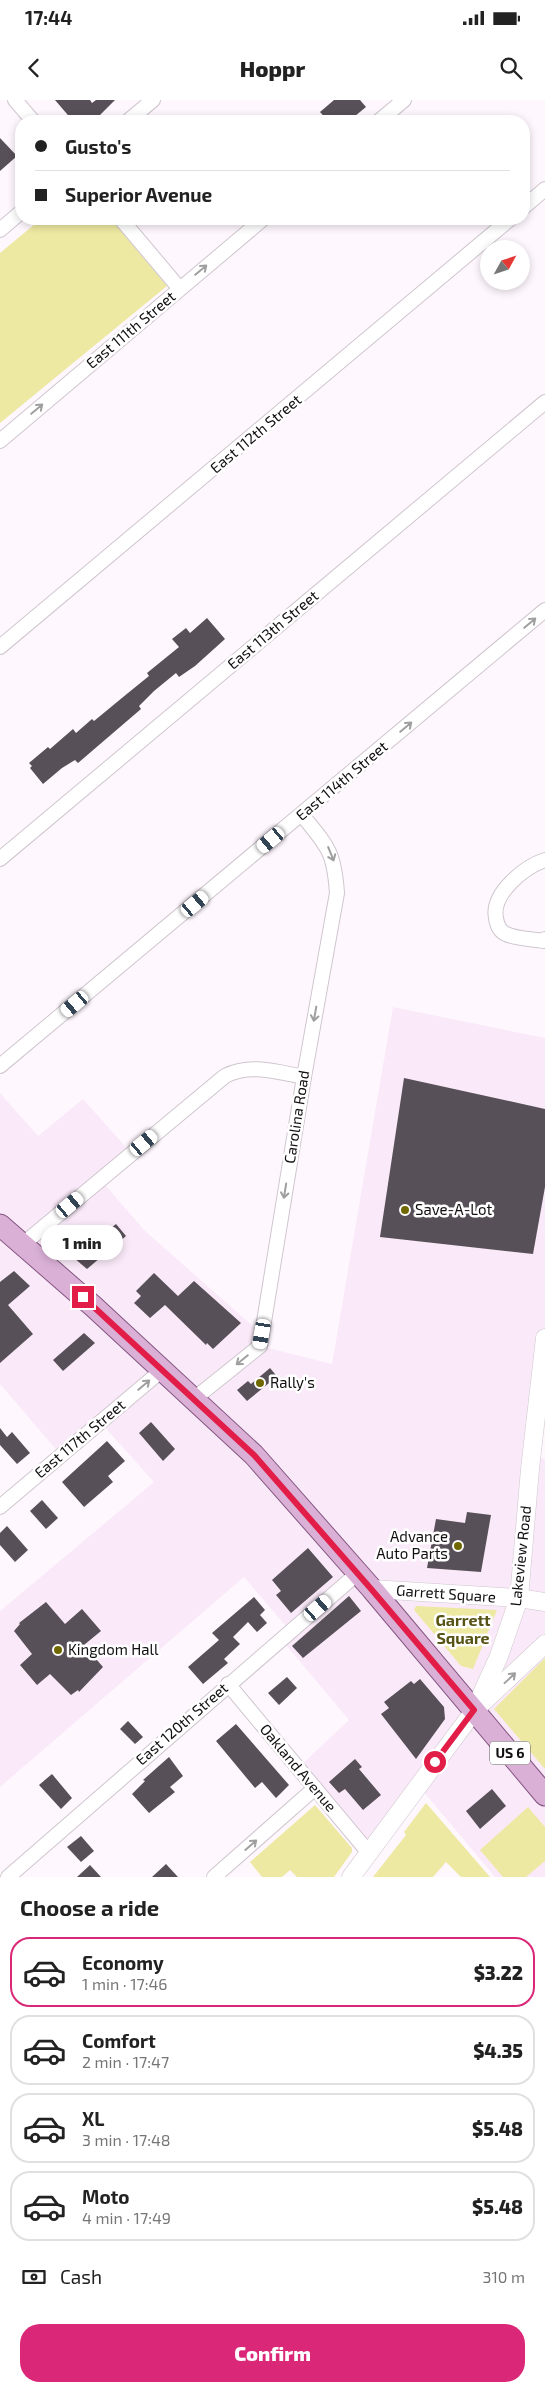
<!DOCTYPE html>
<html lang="en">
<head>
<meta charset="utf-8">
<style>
	body { margin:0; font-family:"Exo 2",sans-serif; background:#f2f2f2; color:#222; height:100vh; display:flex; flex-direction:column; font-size:19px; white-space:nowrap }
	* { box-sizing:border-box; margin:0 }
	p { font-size:16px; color:#767676 }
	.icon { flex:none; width:28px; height:28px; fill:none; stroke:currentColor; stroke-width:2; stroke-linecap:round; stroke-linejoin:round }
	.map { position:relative; height:1777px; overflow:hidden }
	.details { display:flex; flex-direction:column; background:#fff; flex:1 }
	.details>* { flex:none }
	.guide { position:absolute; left:15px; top:15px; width:515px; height:110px; border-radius:20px; box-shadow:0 2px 8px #0003; display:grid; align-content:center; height:110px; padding:0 20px; background:#fff }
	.needle { width:32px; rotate:50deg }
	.controls { position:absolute; left:480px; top:140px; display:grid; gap:10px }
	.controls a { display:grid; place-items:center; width:50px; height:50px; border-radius:50%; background:#fff; box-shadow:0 2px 8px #0003; font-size:25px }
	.end { position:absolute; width:22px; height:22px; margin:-11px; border:6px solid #e11d48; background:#fff; box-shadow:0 0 0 2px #fff }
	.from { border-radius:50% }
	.bubble { position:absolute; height:35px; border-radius:18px; background:#fff; box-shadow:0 2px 8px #0003; font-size:16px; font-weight:800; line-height:35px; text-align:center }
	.car { position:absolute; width:15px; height:30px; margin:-15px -8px; border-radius:6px; box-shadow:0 0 4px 1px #0007; background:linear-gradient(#fff 24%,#345 0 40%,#fff 0 76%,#345 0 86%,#fff 0) }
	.guide b { display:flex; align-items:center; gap:18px; height:48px; font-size:19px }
	.guide b+b { border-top:1px solid #e0e0e0 }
	.guide i { width:12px; height:12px; background:#222 }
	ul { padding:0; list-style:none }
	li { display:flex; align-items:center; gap:15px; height:70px; margin:0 10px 8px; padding:0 10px; border:2px solid #e0e0e0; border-radius:20px }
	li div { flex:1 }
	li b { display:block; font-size:19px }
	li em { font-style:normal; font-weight:800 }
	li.on { border-color:#db2777 }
	li>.icon { width:45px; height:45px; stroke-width:1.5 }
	h2 { padding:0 20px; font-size:22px; line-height:60px }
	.pay { display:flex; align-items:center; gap:12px; height:55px; padding:0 20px; font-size:19px }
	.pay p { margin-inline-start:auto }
	.primary-button { display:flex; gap:10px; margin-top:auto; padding:10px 20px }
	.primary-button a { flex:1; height:58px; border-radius:20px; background:#db2777; color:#fff; font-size:20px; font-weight:800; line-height:58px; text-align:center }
	.status { display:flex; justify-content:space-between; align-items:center; height:35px; padding:0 25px; background:#fff; direction:ltr }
	.status svg { height:14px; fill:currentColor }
	header { display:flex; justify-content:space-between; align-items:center; height:65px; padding:0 20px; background:#fff; font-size:22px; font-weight:800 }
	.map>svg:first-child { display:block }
	.built { fill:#faeaf9 }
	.green { fill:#eee9a2 }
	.building { fill:#585058 }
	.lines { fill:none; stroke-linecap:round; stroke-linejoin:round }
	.minor-casing { stroke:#cfc6ce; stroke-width:16 }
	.tertiary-casing { stroke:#cfc6ce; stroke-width:19 }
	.primary-casing { stroke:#845581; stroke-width:23 }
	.minor { stroke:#fff; stroke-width:14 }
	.tertiary { stroke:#fff; stroke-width:18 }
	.primary { stroke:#dab0d7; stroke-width:21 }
	.oneway { stroke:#a09fa0 }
	.route { stroke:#e11d48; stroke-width:6 }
	.poi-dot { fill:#6f6700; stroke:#fff; stroke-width:2 }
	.labels { text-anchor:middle; stroke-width:5; stroke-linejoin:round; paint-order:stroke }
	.shield { fill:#fff; stroke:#595758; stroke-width:1 }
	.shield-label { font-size:14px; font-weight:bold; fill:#120f11 }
	.street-label { font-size:15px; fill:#120f11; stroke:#fff }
	.poi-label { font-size:15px; fill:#120f11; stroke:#fff; text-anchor:start }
	.neighbourhood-label { font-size:16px; font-weight:bold; fill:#575315; stroke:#fff }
</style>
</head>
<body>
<div class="status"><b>17:44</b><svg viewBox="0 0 49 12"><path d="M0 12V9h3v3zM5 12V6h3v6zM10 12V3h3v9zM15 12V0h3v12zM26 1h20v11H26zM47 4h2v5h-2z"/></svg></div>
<header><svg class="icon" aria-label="back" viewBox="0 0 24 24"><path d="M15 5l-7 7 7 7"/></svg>Hoppr<svg class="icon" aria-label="search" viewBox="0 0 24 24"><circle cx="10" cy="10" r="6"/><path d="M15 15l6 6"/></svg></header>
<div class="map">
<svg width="545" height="1777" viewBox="0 0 545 1777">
	<rect width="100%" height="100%" fill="#fff7fe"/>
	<polygon class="built" points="393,907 545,938 545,1238 531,1357 545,1359 545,1777 495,1777 418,1685 369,1753 298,1668 349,1620 281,1539 290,1531 244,1477 0,1687 0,1511 154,1382 100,1322 61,1355 0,1284 0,993 38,1036 83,999 131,1053 100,1079 145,1131 262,1234 260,1246 332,1264"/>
	<g class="green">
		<polygon points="41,119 111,119 167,186 0,323 0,153"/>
		<polygon points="416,1506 497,1510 473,1569 461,1566 414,1510"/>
		<polygon points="545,1558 545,1669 494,1609"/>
		<polygon points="426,1703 490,1777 461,1777 446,1762 433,1777 373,1777 406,1735 404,1732"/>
		<polygon points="315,1705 352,1748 352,1752 334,1777 297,1777 290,1770 282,1777 262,1777 250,1762"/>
		<polygon points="528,1707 545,1727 545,1761 526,1777 503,1777 480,1750"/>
	</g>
	<g class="building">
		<polygon points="55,0 90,0 92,3 96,0 115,0 94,21 73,21"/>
		<polygon points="334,0 360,0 366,7 349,21 328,21 320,12"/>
		<polygon points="0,38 17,56 0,71"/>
		<polygon points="207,518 225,539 195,566 179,577 176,573 154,591 139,606 141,609 78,663 75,660 62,668 43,684 30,668 32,666 29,663 48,647 50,649 73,629 76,633 92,619 94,621 128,593 149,576 147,573 179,547 172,539 186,528 190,533"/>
		<polygon points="404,978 545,1009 545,1087 533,1154 380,1137"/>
		<polygon points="116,1124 126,1136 87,1169 74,1158"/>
		<polygon points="14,1171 30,1186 8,1205 33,1234 0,1263 0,1182"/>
		<polygon points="154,1173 178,1196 194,1181 241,1223 213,1249 207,1243 206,1245 165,1205 150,1218 134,1203 141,1196 136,1191"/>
		<polygon points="84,1233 95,1243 63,1271 53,1260"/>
		<polygon points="270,1268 280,1280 272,1287 269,1283 247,1301 237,1290 248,1281 251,1284"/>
		<polygon points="151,1322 175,1349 163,1361 139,1333"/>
		<polygon points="0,1328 7,1337 12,1332 30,1353 17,1364 0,1345"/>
		<polygon points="107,1341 125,1361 108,1376 113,1382 84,1407 62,1382"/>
		<polygon points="42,1400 58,1418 46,1429 30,1411"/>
		<polygon points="467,1412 491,1415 481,1472 427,1468 436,1419 465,1423"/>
		<polygon points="7,1426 28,1450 15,1462 0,1445 0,1433"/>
		<polygon points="308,1448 333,1477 291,1513 276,1495 281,1491 272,1480"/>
		<polygon points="349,1496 361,1511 303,1558 292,1546"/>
		<polygon points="254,1497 265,1510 260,1515 267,1523 257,1532 248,1522 233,1537 240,1544 224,1559 228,1563 203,1584 188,1567 219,1540 212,1533"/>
		<polygon points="46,1502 65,1524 82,1509 101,1531 84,1545 103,1567 79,1592 78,1590 71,1595 50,1574 37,1585 20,1565 32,1554 14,1531 20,1524 19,1523"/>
		<polygon points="287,1577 297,1588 279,1605 268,1593"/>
		<polygon points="420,1579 444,1607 445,1619 416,1659 381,1614 389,1608 384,1602 411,1581 414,1584"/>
		<polygon points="128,1621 143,1637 135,1644 120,1629"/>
		<polygon points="236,1624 289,1685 276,1698 262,1682 255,1688 216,1641"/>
		<polygon points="169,1657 183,1676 170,1687 175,1692 149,1713 132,1694 145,1681 143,1680"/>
		<polygon points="355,1659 362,1667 359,1669 381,1695 363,1710 345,1689 339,1693 329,1682"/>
		<polygon points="52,1674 72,1698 61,1709 39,1685"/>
		<polygon points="492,1689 506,1706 480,1729 466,1711"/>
		<polygon points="81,1736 94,1751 81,1762 67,1747"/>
		<polygon points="166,1764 178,1777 152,1777"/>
		<polygon points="90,1765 101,1777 77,1777"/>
	</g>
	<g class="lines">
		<g class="minor-casing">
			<g id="minor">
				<polyline points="15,0 33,21"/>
				<polyline points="128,21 153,0"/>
				<polyline points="379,21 404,0"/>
				<polyline points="524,107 545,89"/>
				<polyline points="121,119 180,189"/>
				<polyline points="0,130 21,112"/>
				<polyline points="0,341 263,119"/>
				<polyline points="0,547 510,119"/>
				<polyline points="0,759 545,302"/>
				<path d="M545 760C524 767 491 794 496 818 497 825 499 831 506 834 516 839 533 839 544 841L545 839"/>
				<polyline points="0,966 545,510"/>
				<path d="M22 1145 225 976C250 963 277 972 304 977"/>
				<path d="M194 1299 260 1246 304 977 337 793C334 751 328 747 302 715"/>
				<polyline points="0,1407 161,1271"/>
				<polyline points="228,1584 369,1753"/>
				<polyline points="8,1777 358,1473"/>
				<polyline points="214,1777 315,1688"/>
			</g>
		</g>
		<g class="tertiary-casing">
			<g id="tertiary">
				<polyline points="372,1489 519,1498 545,1502"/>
				<polyline points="480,1605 545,1544"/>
				<polyline points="351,1777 474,1611 499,1556 519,1498 530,1369 545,1238"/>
			</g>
		</g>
		<g class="primary-casing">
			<polyline id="primary" points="0,1125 93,1206 254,1355 372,1489 545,1695"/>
		</g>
		<use href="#minor" class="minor"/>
		<use href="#tertiary" class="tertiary"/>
		<use href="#primary" class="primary"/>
	</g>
	<defs><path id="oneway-shaft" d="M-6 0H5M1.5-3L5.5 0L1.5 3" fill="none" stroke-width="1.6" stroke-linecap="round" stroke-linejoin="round" transform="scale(1.25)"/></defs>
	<g class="oneway">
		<use href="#oneway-shaft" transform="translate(201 170) rotate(-40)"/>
		<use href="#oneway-shaft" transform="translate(37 309) rotate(-40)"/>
		<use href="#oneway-shaft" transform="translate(530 523) rotate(-40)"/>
		<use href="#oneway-shaft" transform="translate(406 627) rotate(-40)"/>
		<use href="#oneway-shaft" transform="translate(331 754) rotate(68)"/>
		<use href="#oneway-shaft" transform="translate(315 914) rotate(100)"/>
		<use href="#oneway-shaft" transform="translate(285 1091) rotate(99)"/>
		<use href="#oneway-shaft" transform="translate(242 1260) rotate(141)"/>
		<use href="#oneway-shaft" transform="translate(144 1285) rotate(-40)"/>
		<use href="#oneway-shaft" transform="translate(510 1578) rotate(-43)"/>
		<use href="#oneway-shaft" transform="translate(251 1745) rotate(-41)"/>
	</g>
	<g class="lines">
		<polyline class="route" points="83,1197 254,1355 372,1490 474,1610 435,1662"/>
	</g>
	<g class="poi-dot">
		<circle cx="405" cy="1110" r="5"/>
		<circle cx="260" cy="1283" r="5"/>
		<circle cx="458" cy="1446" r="5"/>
		<circle cx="58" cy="1550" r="5"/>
	</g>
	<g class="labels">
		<rect class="shield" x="490" y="1641.5" width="40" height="23" rx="4"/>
		<g class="shield-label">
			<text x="510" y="1658">US 6</text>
		</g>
		<g class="street-label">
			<text transform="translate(131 230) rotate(-40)" y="5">East 111th Street</text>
			<text transform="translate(256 334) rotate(-40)" y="5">East 112th Street</text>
			<text transform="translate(273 530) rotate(-40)" y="5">East 113th Street</text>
			<text transform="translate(342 681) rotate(-40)" y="5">East 114th Street</text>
			<text transform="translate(297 1017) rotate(-81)" y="5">Carolina Road</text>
			<text transform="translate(80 1339) rotate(-40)" y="5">East 117th Street</text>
			<text transform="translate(521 1456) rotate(-84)" y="5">Lakeview Road</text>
			<text transform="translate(446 1494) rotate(4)" y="5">Garrett Square</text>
			<text transform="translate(182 1624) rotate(-41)" y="5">East 120th Street</text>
			<text transform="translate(298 1668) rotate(50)" y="5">Oakland Avenue</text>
		</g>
		<g class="poi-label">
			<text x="415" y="1115">Save-A-Lot</text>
			<text x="270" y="1288">Rally's</text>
			<text x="448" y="1442" text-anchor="end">Advance<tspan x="448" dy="17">Auto Parts</tspan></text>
			<text x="68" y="1555">Kingdom Hall</text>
		</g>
		<g class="neighbourhood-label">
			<text x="463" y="1526">Garrett<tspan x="463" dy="18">Square</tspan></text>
		</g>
	</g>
</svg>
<div class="controls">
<a><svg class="needle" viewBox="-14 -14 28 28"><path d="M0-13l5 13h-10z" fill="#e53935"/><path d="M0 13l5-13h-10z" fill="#767676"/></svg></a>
</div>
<i class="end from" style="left:435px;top:1662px"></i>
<i class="end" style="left:83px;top:1197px"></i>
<div class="bubble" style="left:41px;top:1125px;width:82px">1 min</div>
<i class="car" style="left:271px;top:740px;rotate:230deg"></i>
<i class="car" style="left:195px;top:804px;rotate:50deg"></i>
<i class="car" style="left:75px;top:904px;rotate:230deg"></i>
<i class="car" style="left:144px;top:1043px;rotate:50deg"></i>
<i class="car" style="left:70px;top:1105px;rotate:50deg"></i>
<i class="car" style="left:262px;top:1234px;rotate:190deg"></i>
<i class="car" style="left:318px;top:1508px;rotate:49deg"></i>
<div class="guide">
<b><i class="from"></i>Gusto's</b>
<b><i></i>Superior Avenue</b>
</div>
</div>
<section class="details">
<h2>Choose a ride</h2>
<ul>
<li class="on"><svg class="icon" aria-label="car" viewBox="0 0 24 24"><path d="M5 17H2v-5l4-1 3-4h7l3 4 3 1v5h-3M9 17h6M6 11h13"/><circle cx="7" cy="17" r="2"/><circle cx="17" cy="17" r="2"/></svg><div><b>Economy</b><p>1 min · 17:46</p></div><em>$3.22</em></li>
<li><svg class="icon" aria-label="car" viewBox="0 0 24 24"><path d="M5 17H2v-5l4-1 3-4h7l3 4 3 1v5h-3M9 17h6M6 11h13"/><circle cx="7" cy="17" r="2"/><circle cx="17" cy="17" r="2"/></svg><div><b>Comfort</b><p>2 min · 17:47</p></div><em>$4.35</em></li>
<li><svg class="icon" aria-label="car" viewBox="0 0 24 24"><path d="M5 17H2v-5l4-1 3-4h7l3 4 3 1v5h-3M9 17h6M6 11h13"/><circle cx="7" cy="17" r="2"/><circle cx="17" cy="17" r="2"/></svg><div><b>XL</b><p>3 min · 17:48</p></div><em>$5.48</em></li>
<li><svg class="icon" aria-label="car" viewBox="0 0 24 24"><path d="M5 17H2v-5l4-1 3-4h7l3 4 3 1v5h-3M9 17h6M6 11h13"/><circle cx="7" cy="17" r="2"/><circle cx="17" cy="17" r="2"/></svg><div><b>Moto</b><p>4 min · 17:49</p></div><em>$5.48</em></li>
</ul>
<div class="pay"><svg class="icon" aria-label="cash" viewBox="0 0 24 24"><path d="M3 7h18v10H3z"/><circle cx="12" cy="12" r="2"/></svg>Cash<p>310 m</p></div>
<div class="primary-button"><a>Confirm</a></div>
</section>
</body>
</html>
